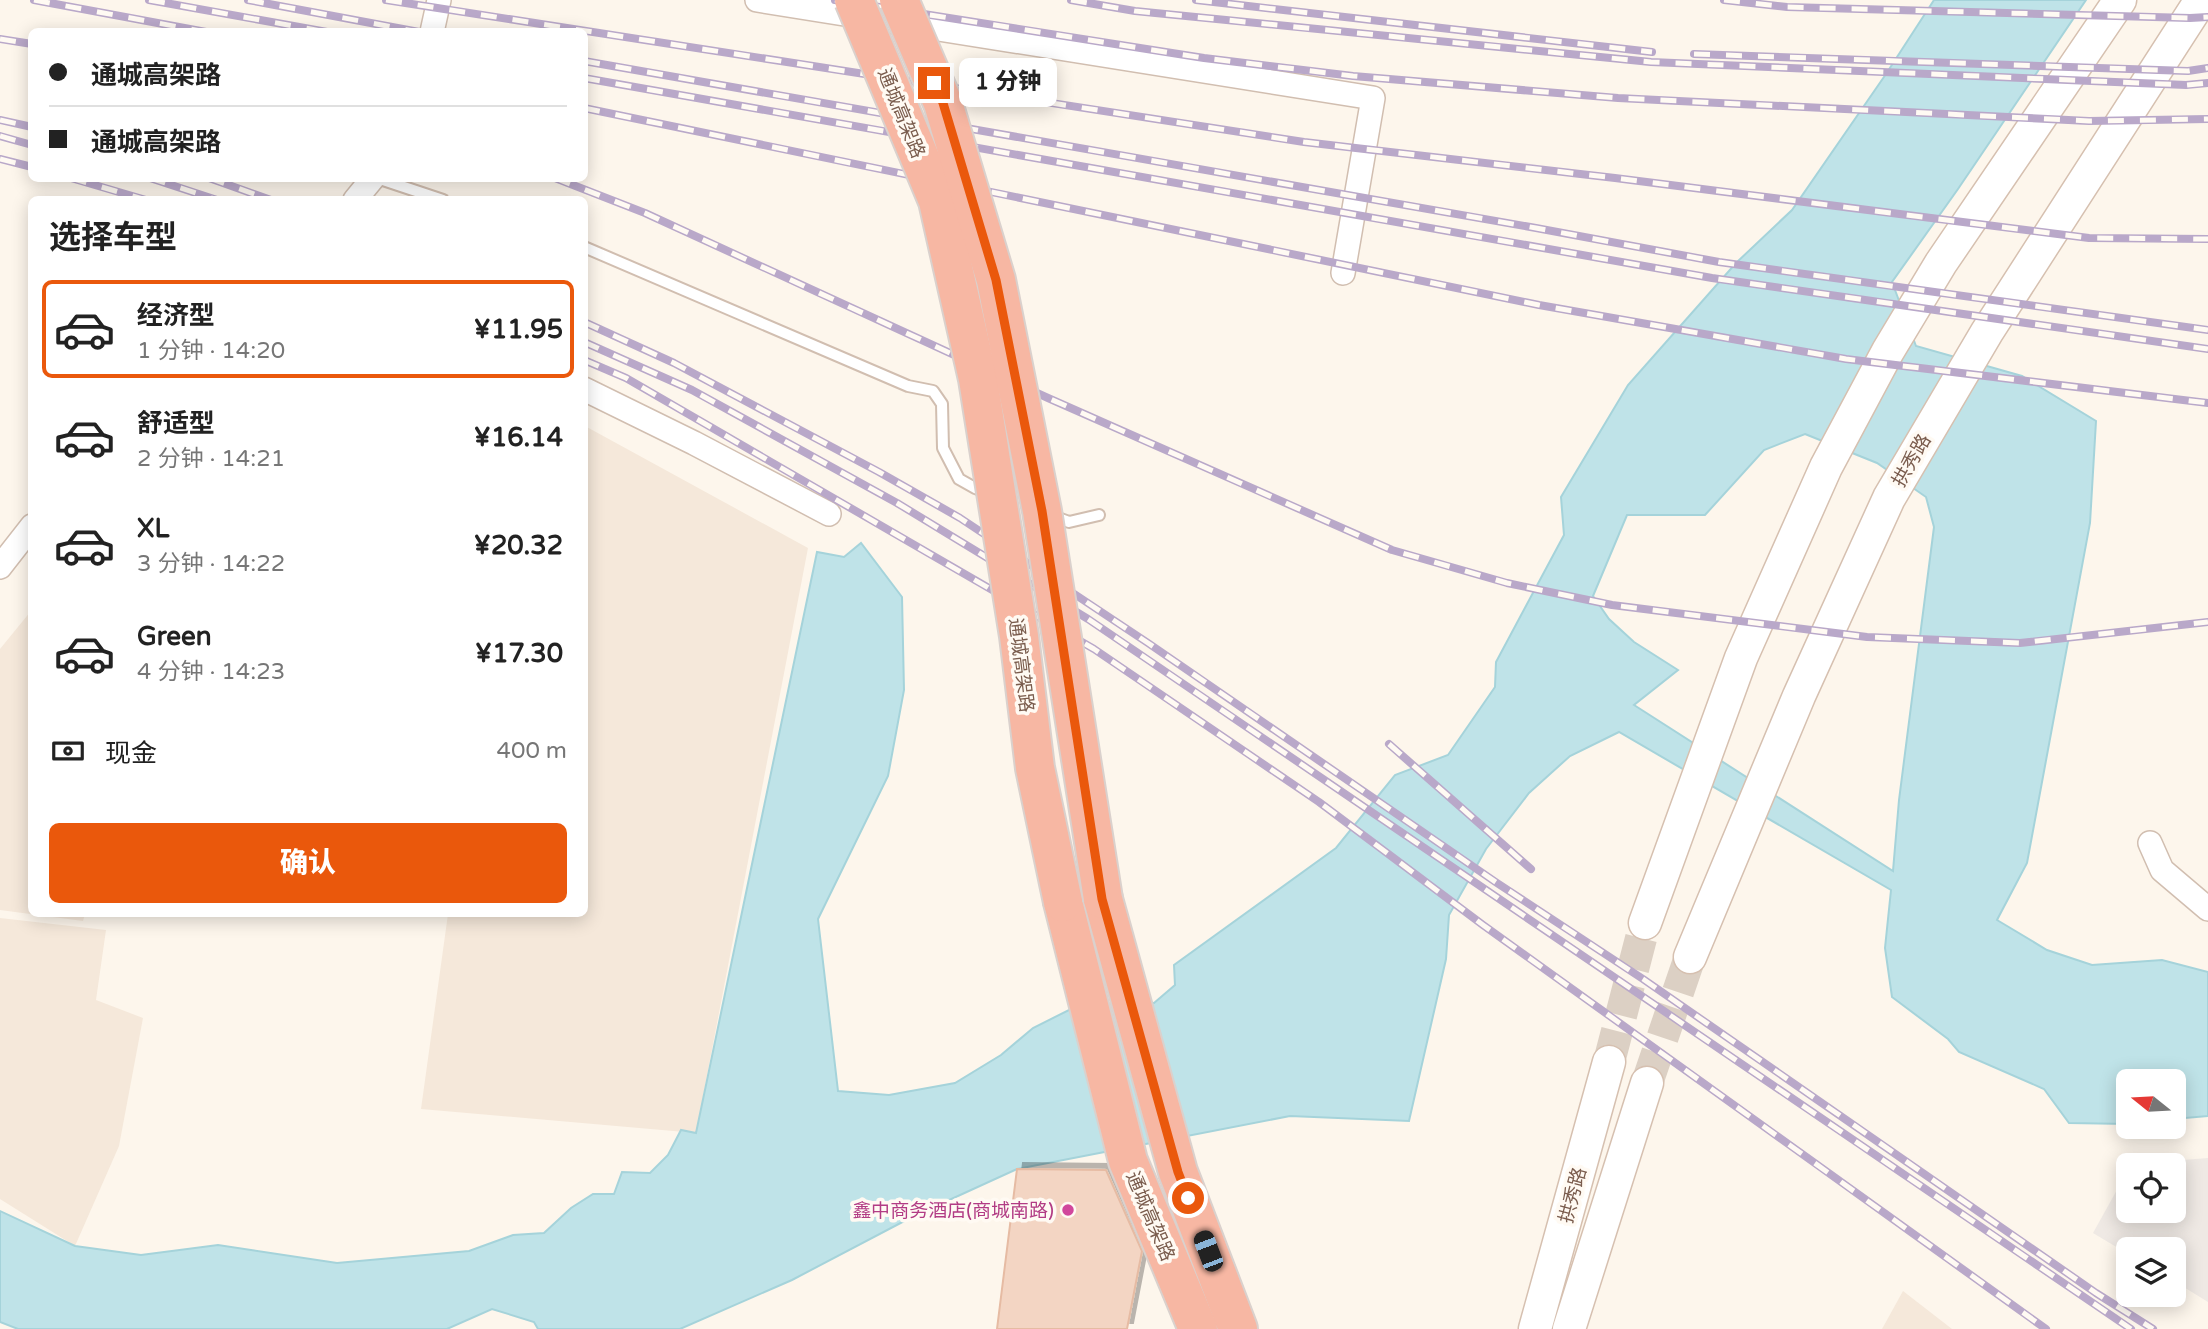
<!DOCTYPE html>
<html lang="zh">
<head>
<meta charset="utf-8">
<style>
	body { margin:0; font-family:"Varela Round","Noto Sans SC",sans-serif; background:#f6f6f6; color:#222; height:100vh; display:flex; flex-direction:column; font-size:26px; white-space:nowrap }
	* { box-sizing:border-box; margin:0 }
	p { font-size:23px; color:#767676 }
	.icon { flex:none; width:38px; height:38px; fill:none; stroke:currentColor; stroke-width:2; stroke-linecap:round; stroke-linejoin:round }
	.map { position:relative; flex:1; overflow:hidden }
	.drawer { position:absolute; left:28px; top:196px; width:560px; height:721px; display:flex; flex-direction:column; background:#fff; border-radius:10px; box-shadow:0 4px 18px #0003 }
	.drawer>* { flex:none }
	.top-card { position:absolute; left:28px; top:28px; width:560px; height:154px; border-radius:10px; box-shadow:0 4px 18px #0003; display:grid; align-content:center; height:154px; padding:0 21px; background:#fff }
	.needle { width:46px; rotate:288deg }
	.fabs { position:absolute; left:2116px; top:1069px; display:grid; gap:14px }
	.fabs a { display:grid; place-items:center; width:70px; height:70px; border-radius:10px; background:#fff; box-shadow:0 4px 18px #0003; font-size:35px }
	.end { position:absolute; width:32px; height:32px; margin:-16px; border:9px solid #ea580c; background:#fff; box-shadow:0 0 0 4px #fff }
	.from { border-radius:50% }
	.bubble { position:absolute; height:49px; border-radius:10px; background:#fff; box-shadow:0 4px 18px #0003; font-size:23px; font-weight:800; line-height:49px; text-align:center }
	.car { position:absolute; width:21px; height:42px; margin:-21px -10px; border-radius:9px; box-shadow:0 0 5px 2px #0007; background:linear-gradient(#222 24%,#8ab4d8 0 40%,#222 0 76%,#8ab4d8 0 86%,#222 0) }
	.top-card b { display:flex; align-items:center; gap:24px; height:66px; font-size:26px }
	.top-card b+b { border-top:2px solid #e0e0e0 }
	.top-card i { width:18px; height:18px; background:#222 }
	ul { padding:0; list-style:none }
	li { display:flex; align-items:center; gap:21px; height:98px; margin:0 14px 10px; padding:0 7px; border:4px solid transparent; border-radius:10px }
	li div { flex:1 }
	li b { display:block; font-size:26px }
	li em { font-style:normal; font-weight:800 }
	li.on { border-color:#ea580c }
	li>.icon { width:63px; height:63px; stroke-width:1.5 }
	h2 { padding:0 21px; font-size:32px; line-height:84px }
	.pay { display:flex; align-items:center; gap:18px; height:77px; padding:0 21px; font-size:26px }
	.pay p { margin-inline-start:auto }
	.action { display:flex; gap:14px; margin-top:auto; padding:14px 21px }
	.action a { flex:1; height:80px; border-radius:10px; background:#ea580c; color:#fff; font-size:28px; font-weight:800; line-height:80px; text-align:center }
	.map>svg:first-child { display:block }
	.residential { fill:#f5e8da }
	.industrial { fill:#efe9e4 }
	.water { fill:#bfe3e8; stroke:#a5d3da; stroke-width:2; fill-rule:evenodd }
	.building { fill:#f3d5c3; stroke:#e6bba3; stroke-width:2; filter:url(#shadow) }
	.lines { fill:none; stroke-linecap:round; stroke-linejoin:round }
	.secondary-tunnel { stroke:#dcd0c4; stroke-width:32; stroke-dasharray:32 16; stroke-linecap:butt }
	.lane-casing { stroke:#d1beb0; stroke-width:14 }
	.street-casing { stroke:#d1beb0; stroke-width:26 }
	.secondary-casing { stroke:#d6c0b0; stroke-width:35 }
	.highway-casing { stroke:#dad1cd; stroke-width:42 }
	.lane { stroke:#fff; stroke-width:10 }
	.street { stroke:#fff; stroke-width:23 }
	.secondary { stroke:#fff; stroke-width:32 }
	.highway { stroke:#f7b7a3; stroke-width:38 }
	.rail-casing { stroke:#b9a8c9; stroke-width:8 }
	.rail { stroke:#fffaf3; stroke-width:5; stroke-dasharray:16; stroke-linecap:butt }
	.highway-bridge-casing { stroke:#dad1cd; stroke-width:42; stroke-linecap:butt }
	.highway-bridge { stroke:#f7b7a3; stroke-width:38 }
	.route { stroke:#ea580c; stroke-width:9 }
	.hotel-dot { fill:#d1479c; stroke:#fffaf3; stroke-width:2.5 }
	.labels { text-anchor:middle; stroke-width:7; stroke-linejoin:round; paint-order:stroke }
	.street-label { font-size:19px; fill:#7a5c4d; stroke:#fffaf3 }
	.hotel-label { font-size:19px; fill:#b23c85; stroke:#fffaf3; text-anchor:end }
</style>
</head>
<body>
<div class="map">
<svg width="2208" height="1329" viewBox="0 0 2208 1329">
	<defs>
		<filter id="shadow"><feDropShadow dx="6" dy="-6" stdDeviation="0" flood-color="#0004"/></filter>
	</defs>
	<rect width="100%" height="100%" fill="#fdf6ec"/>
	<g class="residential">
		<polygon points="585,426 808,548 696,1133 421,1109 448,914 584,914"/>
		<polygon points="31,611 32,914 85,914 83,921 0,910 0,649"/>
		<polygon points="0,918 106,930 96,1000 143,1018 119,1146 75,1246 0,1199"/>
		<polygon points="1903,1291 1952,1329 1882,1329"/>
	</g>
	<polygon class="industrial" points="2208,1158 2208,1302 2174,1281 2174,1250 2128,1250 2128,1254 2093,1233 2128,1170 2128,1211 2174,1211 2174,1166 2131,1165 2132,1164"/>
	<path class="water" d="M1934 0H2086L1958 189 1892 282 1916 346 2022 376 2096 421 2090 523 2027 863 1997 920 2047 950 2092 965 2162 960 2208 972V1116L2174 1119V1082H2128V1124L2069 1123 2044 1089 1959 1052 1948 1039 1892 997 1885 948 1891 890 1619 732 1570 756 1529 793 1486 849 1449 915 1446 959 1409 1121 1290 1116 1017 1169 912 1217 792 1280 680 1329H538L534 1322 492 1309 447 1329H18L0 1322V1211L75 1246 141 1255 218 1245 337 1263 469 1251 513 1235 544 1233 571 1208 593 1194H614L622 1172 650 1173 668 1155 681 1130 696 1133 817 552 844 557 861 543 902 597 904 690 888 776 818 919 838 1091 889 1095 955 1083 1001 1055 1033 1028 1077 1006 1131 1002 1154 1003 1175 985 1174 965 1336 848 1395 775 1448 755 1495 687 1496 662 1564 535 1561 497 1628 385 1736 263 1792 210 1886 74ZM1805 434 1877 463 1926 497 1934 527 1899 800 1893 871 1634 705 1678 670 1634 642 1609 619 1593 596 1627 515H1705L1764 450Z"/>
	<polygon class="building" points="1017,1169 1106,1170 1142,1251 1127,1329 997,1329"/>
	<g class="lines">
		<g class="secondary-tunnel">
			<polyline points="1609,1062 1645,923"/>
			<polyline points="1647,1083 1690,957"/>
		</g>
		<g class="lane-casing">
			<g id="lane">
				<polyline points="377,178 443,200"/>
				<polyline points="584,247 908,386 933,391 942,404 943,448 959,479 975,488 989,493"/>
				<polyline points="1050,515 1069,522 1099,515"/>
			</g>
		</g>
		<g class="street-casing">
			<g id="street">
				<polyline points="757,0 1373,98 1343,273"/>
				<polyline points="432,32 439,0"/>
				<polyline points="355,200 373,178"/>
				<polyline points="584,389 694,443 829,514"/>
				<polyline points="0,567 32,526"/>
				<polyline points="2150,843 2162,870 2208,909"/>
			</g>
		</g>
		<g class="secondary-casing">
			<g id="secondary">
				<polyline points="1645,923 1741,658 1826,467 1888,351 1941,263 2120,0"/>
				<polyline points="1690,957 1799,696 1889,498 1987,332 2201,0"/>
				<polyline points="1535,1329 1609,1062"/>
				<polyline points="1569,1329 1647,1083"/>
			</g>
		</g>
		<g class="highway-casing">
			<g id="highway">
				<polyline points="1103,899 1178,1172 1238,1329"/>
				<polyline points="1063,902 1128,1161 1198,1329"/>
			</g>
		</g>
		<use href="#lane" class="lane"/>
		<use href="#street" class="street"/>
		<use href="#secondary" class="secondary"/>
		<use href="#highway" class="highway"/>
		<g class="rail-casing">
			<g id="rail">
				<polyline points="34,0 206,32"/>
				<polyline points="149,0 327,32"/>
				<polyline points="248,0 419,32"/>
				<polyline points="386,0 1304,142 1615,178 2089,238 2208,239"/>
				<polyline points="835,0 1204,58 1353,76 1618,98 2089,121 2208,119"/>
				<polyline points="1071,0 1135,11 1651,62 2186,85 2208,83"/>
				<polyline points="1196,0 1652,52"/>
				<polyline points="1724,0 1787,7 2190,18 2208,17"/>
				<polyline points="0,39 32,44"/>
				<polyline points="1694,54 2188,71 2208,68"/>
				<polyline points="584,61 1536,228 1719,262 2208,330"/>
				<polyline points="584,78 1712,278 2208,349"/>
				<polyline points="584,108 1539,305 1846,359 2208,403"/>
				<polyline points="0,120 32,127"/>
				<polyline points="0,136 32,145"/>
				<polyline points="0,159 32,167"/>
				<polyline points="71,178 146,200"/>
				<polyline points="150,178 217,200"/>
				<polyline points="209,178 271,200"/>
				<polyline points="555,178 645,213 1048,398 1392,550 1507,583 1612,605 1867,637 2020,643 2208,622"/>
				<polyline points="584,322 674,363 879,472 960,518 1148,643 1497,883 1643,979 2096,1293 2153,1329"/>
				<polyline points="584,342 692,390 897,503 1088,619 2131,1329"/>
				<polyline points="584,360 626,378 1094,649 1319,802 1483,925 2046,1329"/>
				<polyline points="1389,744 1531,869"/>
			</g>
		</g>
		<use href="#rail" class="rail"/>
		<g class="highway-bridge-casing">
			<g id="highway-bridge">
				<polyline points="854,0 938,201 978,379 1019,636 1035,768 1063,902"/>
				<polyline points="899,0 943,103 996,280 1042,511 1103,899"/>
			</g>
		</g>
		<use href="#highway-bridge" class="highway-bridge"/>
	</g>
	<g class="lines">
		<polyline class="route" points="934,83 943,103 996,280 1042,511 1102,899 1178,1172 1188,1198"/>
	</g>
	<circle class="hotel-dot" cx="1068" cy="1210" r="7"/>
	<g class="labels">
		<g class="street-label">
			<text transform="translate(902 113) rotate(68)" y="7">通城高架路</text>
			<text transform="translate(1911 460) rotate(-60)" y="7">拱秀路</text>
			<text transform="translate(1022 665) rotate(83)" y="7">通城高架路</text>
			<text transform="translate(1572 1195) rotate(-75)" y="7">拱秀路</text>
			<text transform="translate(1151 1216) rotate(67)" y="7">通城高架路</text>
		</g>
		<g class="hotel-label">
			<text x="1054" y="1217">鑫中商务酒店(商城南路)</text>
		</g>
	</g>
</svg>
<div class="fabs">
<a><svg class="needle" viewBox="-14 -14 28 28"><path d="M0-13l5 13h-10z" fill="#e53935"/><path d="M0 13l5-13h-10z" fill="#767676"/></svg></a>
<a><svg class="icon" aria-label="locate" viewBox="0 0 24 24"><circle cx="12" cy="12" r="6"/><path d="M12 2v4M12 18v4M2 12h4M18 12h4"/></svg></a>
<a><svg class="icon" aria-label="layers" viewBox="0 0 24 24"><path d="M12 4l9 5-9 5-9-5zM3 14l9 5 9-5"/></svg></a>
</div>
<i class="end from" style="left:1188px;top:1198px"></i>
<i class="end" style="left:934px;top:83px"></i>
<div class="bubble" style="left:959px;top:58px;width:98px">1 分钟</div>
<i class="car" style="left:1208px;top:1251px;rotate:339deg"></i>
<div class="top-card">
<b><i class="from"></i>通城高架路</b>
<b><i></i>通城高架路</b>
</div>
<section class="drawer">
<h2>选择车型</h2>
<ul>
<li class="on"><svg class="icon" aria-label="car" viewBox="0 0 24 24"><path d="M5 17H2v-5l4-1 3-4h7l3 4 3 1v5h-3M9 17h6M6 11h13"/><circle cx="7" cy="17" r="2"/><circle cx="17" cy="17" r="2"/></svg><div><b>经济型</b><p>1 分钟 · 14:20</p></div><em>¥11.95</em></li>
<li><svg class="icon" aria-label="car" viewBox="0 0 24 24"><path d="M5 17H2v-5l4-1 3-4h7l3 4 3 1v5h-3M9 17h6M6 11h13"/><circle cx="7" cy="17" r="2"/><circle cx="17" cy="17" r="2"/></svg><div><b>舒适型</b><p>2 分钟 · 14:21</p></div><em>¥16.14</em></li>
<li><svg class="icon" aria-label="car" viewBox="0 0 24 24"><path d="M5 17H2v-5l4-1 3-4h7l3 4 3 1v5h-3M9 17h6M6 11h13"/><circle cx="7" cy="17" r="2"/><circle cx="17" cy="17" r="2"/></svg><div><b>XL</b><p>3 分钟 · 14:22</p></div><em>¥20.32</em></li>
<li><svg class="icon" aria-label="car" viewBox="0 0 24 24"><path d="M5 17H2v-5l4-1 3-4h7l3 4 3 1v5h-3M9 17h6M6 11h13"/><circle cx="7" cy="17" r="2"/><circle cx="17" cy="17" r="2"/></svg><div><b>Green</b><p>4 分钟 · 14:23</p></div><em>¥17.30</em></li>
</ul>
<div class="pay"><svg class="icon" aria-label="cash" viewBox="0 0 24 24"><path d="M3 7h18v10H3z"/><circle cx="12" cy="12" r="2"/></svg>现金<p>400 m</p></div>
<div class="action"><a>确认</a></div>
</section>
</div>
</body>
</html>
